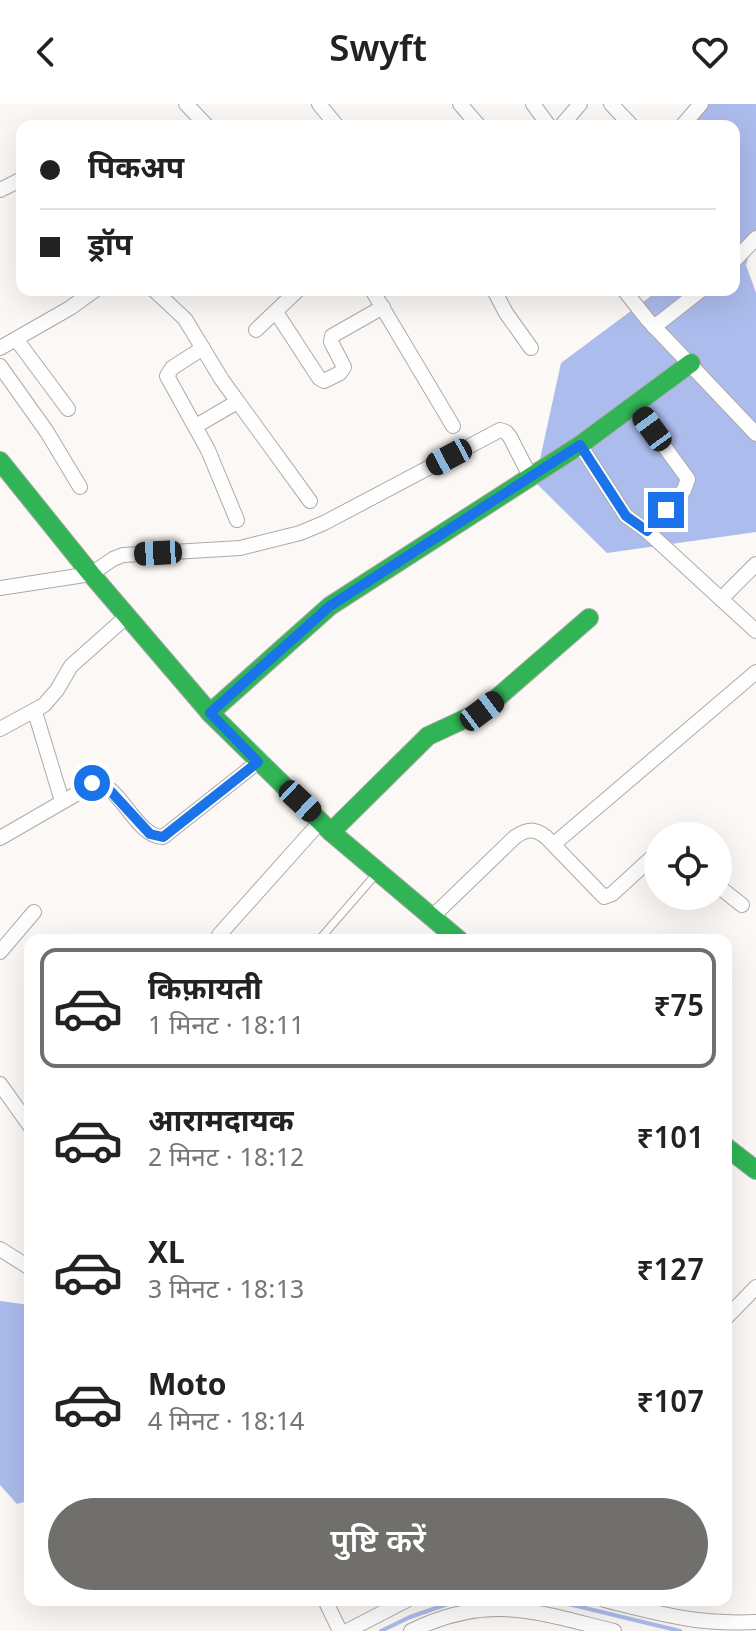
<!DOCTYPE html>
<html lang="hi">
<head>
<meta charset="utf-8">
<style>
	body { margin:0; font-family:Georgia,"Noto Sans Devanagari",serif; background:#f6f6f6; color:#222; height:100vh; display:flex; flex-direction:column; font-size:30px; white-space:nowrap }
	* { box-sizing:border-box; margin:0 }
	p { font-size:26px; color:#767676 }
	.icon { flex:none; width:44px; height:44px; fill:none; stroke:currentColor; stroke-width:2; stroke-linecap:round; stroke-linejoin:round }
	.map { position:relative; flex:1; overflow:hidden }
	.details { position:absolute; left:24px; top:830px; width:708px; height:672px; display:flex; flex-direction:column; background:#fff; border-radius:16px; box-shadow:0 8px 32px #0002 }
	.details>* { flex:none }
	.guide { position:absolute; left:16px; top:16px; width:724px; height:176px; border-radius:16px; box-shadow:0 8px 32px #0002; display:grid; align-content:center; height:176px; padding:0 24px; background:#fff }
	.tools { position:absolute; left:644px; top:718px; display:grid; gap:16px }
	.tools a { display:grid; place-items:center; width:88px; height:88px; border-radius:50%; background:#fff; box-shadow:0 8px 32px #0002; font-size:40px }
	.end { position:absolute; width:36px; height:36px; margin:-18px; border:10px solid #1a73e8; background:#fff; box-shadow:0 0 0 4px #fff }
	.from { border-radius:50% }
	.car { position:absolute; width:24px; height:48px; margin:-24px -12px; border-radius:10px; box-shadow:0 0 6px 2px #0007; background:linear-gradient(#222 24%,#8ab4d8 0 40%,#222 0 76%,#8ab4d8 0 86%,#222 0) }
	.guide b { display:flex; align-items:center; gap:28px; height:76px; font-size:30px }
	.guide b+b { border-top:2px solid #e0e0e0 }
	.guide i { width:20px; height:20px; background:#222 }
	ul { padding:14px 0 0; list-style:none }
	li { display:flex; align-items:center; gap:24px; height:120px; margin:0 16px 12px; padding:0 8px; border:4px solid transparent; border-radius:16px }
	li div { flex:1 }
	li b { display:block; font-size:30px }
	li em { font-style:normal; font-weight:600 }
	li.active { border-color:#716f6c }
	li>.icon { width:72px; height:72px; stroke-width:1.5 }
	.primary-button { display:flex; gap:16px; margin-top:auto; padding:16px 24px }
	.primary-button a { flex:1; height:92px; border-radius:48px; background:#716f6c; color:#fff; font-size:32px; font-weight:600; line-height:92px; text-align:center }
	header { display:flex; justify-content:space-between; align-items:center; height:104px; padding:0 24px; background:#fff; font-size:36px; font-weight:600 }
	.map>svg:first-child { display:block }
	.water { fill:#acbced }
	.lines { fill:none; stroke-linecap:round; stroke-linejoin:round }
	.stream { stroke:#acbced; stroke-width:4 }
	.lane-casing { stroke:#adaba8; stroke-width:9 }
	.street-casing { stroke:#adaba8; stroke-width:16 }
	.fast-casing { stroke:#adaba8; stroke-width:20 }
	.lane { stroke:#fefefe; stroke-width:7 }
	.street { stroke:#fefefe; stroke-width:14 }
	.fast { stroke:#30b455; stroke-width:18 }
	.route { stroke:#1a73e8; stroke-width:10 }
</style>
</head>
<body>
<header><svg class="icon" aria-label="back" viewBox="0 0 24 24"><path d="M15 5l-7 7 7 7"/></svg>Swyft<svg class="icon" aria-label="heart" viewBox="0 0 24 24"><path d="M12 20l-8-8c-3-5 5-10 8-4 3-6 11-1 8 4z"/></svg></header>
<div class="map">
<svg width="756" height="1527" viewBox="0 0 756 1527">
	<rect width="100%" height="100%" fill="#fbf8f5"/>
	<g class="water">
		<polygon points="699,0 756,0 756,128 746,161 756,189 756,428 607,449 535,378 561,259 659,186 734,186 734,22 691,22"/>
		<polygon points="0,1197 30,1201 30,1396 17,1400 0,1381"/>
	</g>
	<g class="lines">
		<g class="stream">
			<polyline points="552,1496 680,1527"/>
			<polyline points="381,1527 410,1513 459,1496"/>
		</g>
		<g class="lane-casing">
			<polyline id="lane" points="319,836 377,769"/>
		</g>
		<g class="street-casing">
			<g id="street">
				<polyline points="186,0 207,22"/>
				<polyline points="319,0 337,22"/>
				<polyline points="460,0 479,22"/>
				<polyline points="533,0 549,22"/>
				<polyline points="611,0 632,22"/>
				<polyline points="561,22 580,0"/>
				<polyline points="682,22 701,0"/>
				<polyline points="0,86 22,75"/>
				<polyline points="734,157 756,134"/>
				<polyline points="154,186 185,215 222,276 310,397"/>
				<polyline points="372,186 453,322"/>
				<polyline points="494,186 506,209 531,244"/>
				<polyline points="624,186 647,215 756,330"/>
				<polyline points="276,208 319,274 324,277 340,269 344,263 331,238 332,232 383,203"/>
				<polyline points="654,223 701,186"/>
				<polyline points="256,226 298,186"/>
				<polyline points="16,235 68,305"/>
				<polyline points="0,244 70,204 95,186"/>
				<polyline points="203,244 172,264 167,272 208,346 237,416"/>
				<polyline points="0,262 47,328 80,383"/>
				<polyline points="635,302 688,375 684,386 647,427"/>
				<polyline points="196,322 237,298"/>
				<polyline points="580,341 626,412 647,427 756,527"/>
				<polyline points="0,484 91,470 113,455 123,451 240,444 300,429 324,419 500,326 506,328 510,333 531,374"/>
				<polyline points="721,495 756,460"/>
				<polyline points="35,608 62,697"/>
				<polyline points="0,625 44,601 57,586 71,562 126,513"/>
				<path d="M0 734 97 678C122 685 138 734 163 733L258 658"/>
				<polyline points="554,740 756,568"/>
				<polyline points="718,782 742,801"/>
				<path d="M432 813 515 733C527 725 534 724 546 733L604 793 612 790 658 748"/>
				<polyline points="219,831 321,717"/>
				<polyline points="0,848 34,808"/>
				<polyline points="0,980 30,1022"/>
				<polyline points="0,1145 30,1164"/>
				<polyline points="726,1214 756,1183"/>
				<polyline points="325,1496 340,1527"/>
				<path d="M604 1496C660 1510 698 1521 756 1518"/>
				<polyline points="347,1527 407,1496"/>
				<path d="M411 1527C489 1489 536 1508 614 1527"/>
			</g>
		</g>
		<g class="fast-casing">
			<g id="fast">
				<polyline points="0,357 91,470 210,609 331,728 459,836"/>
				<polyline points="210,609 330,502 580,341 691,259"/>
				<polyline points="331,728 428,632 482,607 589,514"/>
				<polyline points="726,1043 756,1066"/>
			</g>
		</g>
		<use href="#lane" class="lane"/>
		<use href="#street" class="street"/>
		<use href="#fast" class="fast"/>
	</g>
	<g class="lines">
		<polyline class="route" points="92,679 104,680 150,730 163,733 258,658 210,609 330,502 580,341 626,412 647,427 666,406"/>
	</g>
</svg>
<div class="tools">
<a><svg class="icon" aria-label="locate" viewBox="0 0 24 24"><circle cx="12" cy="12" r="6"/><path d="M12 2v4M12 18v4M2 12h4M18 12h4"/></svg></a>
</div>
<i class="end from" style="left:92px;top:679px"></i>
<i class="end" style="left:666px;top:406px"></i>
<i class="car" style="left:652px;top:325px;rotate:324deg"></i>
<i class="car" style="left:449px;top:353px;rotate:242deg"></i>
<i class="car" style="left:158px;top:449px;rotate:267deg"></i>
<i class="car" style="left:482px;top:607px;rotate:53deg"></i>
<i class="car" style="left:300px;top:697px;rotate:133deg"></i>
<div class="guide">
<b><i class="from"></i>पिकअप</b>
<b><i></i>ड्रॉप</b>
</div>
<section class="details">
<ul>
<li class="active"><svg class="icon" aria-label="car" viewBox="0 0 24 24"><path d="M5 17H2v-5l4-1 3-4h7l3 4 3 1v5h-3M9 17h6M6 11h13"/><circle cx="7" cy="17" r="2"/><circle cx="17" cy="17" r="2"/></svg><div><b>किफ़ायती</b><p>1 मिनट · 18:11</p></div><em>₹75</em></li>
<li><svg class="icon" aria-label="car" viewBox="0 0 24 24"><path d="M5 17H2v-5l4-1 3-4h7l3 4 3 1v5h-3M9 17h6M6 11h13"/><circle cx="7" cy="17" r="2"/><circle cx="17" cy="17" r="2"/></svg><div><b>आरामदायक</b><p>2 मिनट · 18:12</p></div><em>₹101</em></li>
<li><svg class="icon" aria-label="car" viewBox="0 0 24 24"><path d="M5 17H2v-5l4-1 3-4h7l3 4 3 1v5h-3M9 17h6M6 11h13"/><circle cx="7" cy="17" r="2"/><circle cx="17" cy="17" r="2"/></svg><div><b>XL</b><p>3 मिनट · 18:13</p></div><em>₹127</em></li>
<li><svg class="icon" aria-label="car" viewBox="0 0 24 24"><path d="M5 17H2v-5l4-1 3-4h7l3 4 3 1v5h-3M9 17h6M6 11h13"/><circle cx="7" cy="17" r="2"/><circle cx="17" cy="17" r="2"/></svg><div><b>Moto</b><p>4 मिनट · 18:14</p></div><em>₹107</em></li>
</ul>
<div class="primary-button"><a>पुष्टि करें</a></div>
</section>
</div>
</body>
</html>
